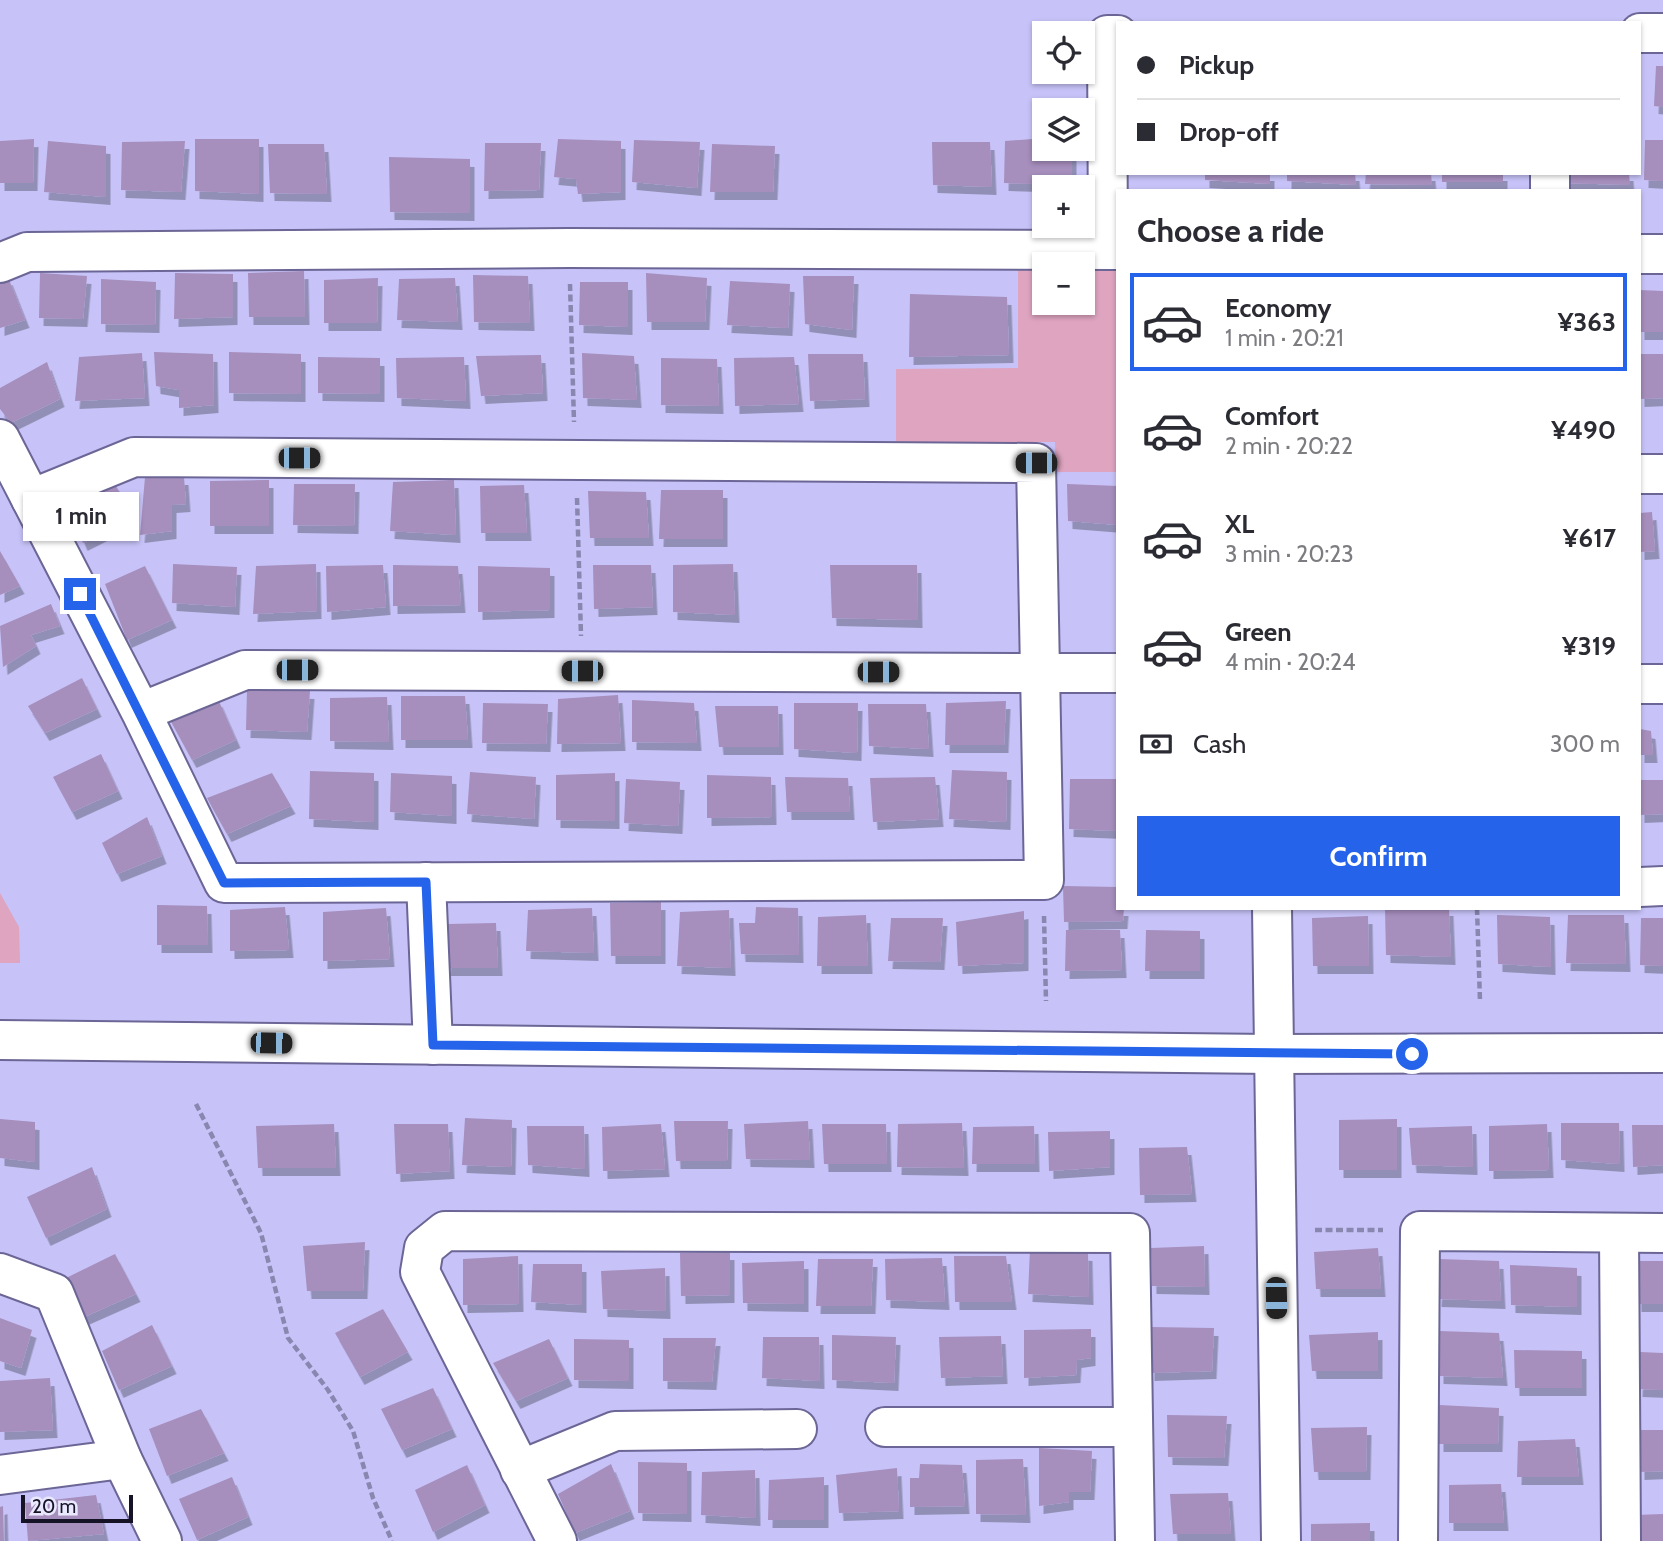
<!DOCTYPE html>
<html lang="en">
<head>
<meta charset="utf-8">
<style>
	body { margin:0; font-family:Cabin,sans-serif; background:#f7f7f7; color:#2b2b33; height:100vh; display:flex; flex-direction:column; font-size:26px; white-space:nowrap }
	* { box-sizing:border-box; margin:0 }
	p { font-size:23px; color:#7c7c81 }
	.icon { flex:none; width:38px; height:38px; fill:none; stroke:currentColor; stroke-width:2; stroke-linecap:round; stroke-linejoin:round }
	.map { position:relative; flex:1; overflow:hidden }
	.panel { position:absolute; left:1116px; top:189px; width:525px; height:721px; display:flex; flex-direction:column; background:#fff; border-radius:0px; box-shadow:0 2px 5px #0004 }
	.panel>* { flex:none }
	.guide { position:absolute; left:1116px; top:21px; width:525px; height:154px; border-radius:0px; box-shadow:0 2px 5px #0004; display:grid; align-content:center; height:154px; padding:0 21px; background:#fff }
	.controls { position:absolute; left:1032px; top:21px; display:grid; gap:14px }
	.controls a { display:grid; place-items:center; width:63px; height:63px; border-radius:0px; background:#fff; box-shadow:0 2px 5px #0004; font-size:35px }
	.scale { position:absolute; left:21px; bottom:18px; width:112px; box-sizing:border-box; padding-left:7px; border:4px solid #151325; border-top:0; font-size:19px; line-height:24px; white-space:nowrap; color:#151325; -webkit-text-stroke:5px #e9e8fe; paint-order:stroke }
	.end { position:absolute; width:32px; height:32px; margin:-16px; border:9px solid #2563eb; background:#fff; box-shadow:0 0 0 4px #fff }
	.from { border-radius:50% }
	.bubble { position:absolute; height:49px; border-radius:0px; background:#fff; box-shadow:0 2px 5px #0004; font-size:23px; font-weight:800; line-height:49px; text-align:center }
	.car { position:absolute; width:21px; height:42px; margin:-21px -10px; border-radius:9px; box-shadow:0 0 5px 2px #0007; background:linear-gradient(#222 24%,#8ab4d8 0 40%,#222 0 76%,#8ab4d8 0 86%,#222 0) }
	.guide b { display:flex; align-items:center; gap:24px; height:66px; font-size:26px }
	.guide b+b { border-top:2px solid #e1e1e2 }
	.guide i { width:18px; height:18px; background:#2b2b33 }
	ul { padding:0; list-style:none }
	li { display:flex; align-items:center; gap:21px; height:98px; margin:0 14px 10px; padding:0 7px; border:4px solid transparent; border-radius:0px }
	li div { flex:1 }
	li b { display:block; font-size:26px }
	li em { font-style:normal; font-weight:800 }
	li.active { border-color:#2563eb }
	li>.icon { width:63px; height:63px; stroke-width:1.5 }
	h2 { padding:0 21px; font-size:32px; line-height:84px }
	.pay { display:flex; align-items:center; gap:18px; height:77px; padding:0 21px; font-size:26px }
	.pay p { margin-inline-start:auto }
	.button { display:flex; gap:14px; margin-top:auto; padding:14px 21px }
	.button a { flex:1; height:80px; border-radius:0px; background:#2563eb; color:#fff; font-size:28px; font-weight:800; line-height:80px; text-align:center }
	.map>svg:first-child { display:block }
	.green { fill:#dea4c0 }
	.building { fill:#a68ebd; filter:url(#shadow) }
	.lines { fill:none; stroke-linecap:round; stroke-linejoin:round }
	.minor-casing { stroke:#6b6695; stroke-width:42 }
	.path { stroke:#8986af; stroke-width:4.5; stroke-dasharray:7 3.5; stroke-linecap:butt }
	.minor { stroke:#fff; stroke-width:38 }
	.route { stroke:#2563eb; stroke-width:9 }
</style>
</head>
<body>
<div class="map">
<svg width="1663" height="1541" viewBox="0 0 1663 1541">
	<defs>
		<filter id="shadow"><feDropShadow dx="4.5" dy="8" stdDeviation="0" flood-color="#0004"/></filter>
	</defs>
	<rect width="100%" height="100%" fill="#c7c3f8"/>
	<g class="green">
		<polygon points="1083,268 1118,268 1118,472 1056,472 1055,442 896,442 896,369 1018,368 1018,269 1045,269 1045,303 1083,303"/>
		<polygon points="0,893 19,927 20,963 0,963"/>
	</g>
	<g class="building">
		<polygon points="1656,66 1663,66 1663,107 1654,106"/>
		<polygon points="1045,138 1045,149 1072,149 1072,185 1004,183 1005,141"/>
		<polygon points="34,139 33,183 0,183 0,141"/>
		<polygon points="195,139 259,139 259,194 195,191"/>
		<polygon points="558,139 621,141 621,192 578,194 576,179 554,177"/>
		<polygon points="634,140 700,142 697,188 632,182"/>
		<polygon points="1645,140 1663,140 1663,181 1644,180"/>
		<polygon points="48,141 106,146 106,197 44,192"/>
		<polygon points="185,141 181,192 121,190 122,142"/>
		<polygon points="932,142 990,142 992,187 933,185"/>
		<polygon points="485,143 541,143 539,190 484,191"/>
		<polygon points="268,144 324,144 327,194 270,193"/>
		<polygon points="712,144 775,146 773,192 710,192"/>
		<polygon points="389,157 470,159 470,213 390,212"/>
		<polygon points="1205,173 1270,173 1270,184 1205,180"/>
		<polygon points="1287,173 1355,173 1356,185 1287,181"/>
		<polygon points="1366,173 1431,173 1432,185 1365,184"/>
		<rect x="1442" y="173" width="61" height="9"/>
		<polygon points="1563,173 1629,173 1630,185 1562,183"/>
		<polygon points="304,271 305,317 249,317 248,273"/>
		<polygon points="40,273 87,276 83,319 39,318"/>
		<polygon points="175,273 233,274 233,317 174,319"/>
		<polygon points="646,273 707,278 705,322 647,322"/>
		<polygon points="473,275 528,276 530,323 474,322"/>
		<polygon points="803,276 854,276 852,330 805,324"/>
		<polygon points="8,277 25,320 0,328 0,280"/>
		<polygon points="378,278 377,323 324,323 324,280"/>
		<polygon points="455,278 458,322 397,320 399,279"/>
		<polygon points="101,279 156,282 155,325 101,324"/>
		<polygon points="730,281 790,284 788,328 727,325"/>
		<polygon points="580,282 628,282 628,327 579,325"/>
		<polygon points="1640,290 1663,291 1663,332 1640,332"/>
		<polygon points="910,294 1007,297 1009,355 909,357"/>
		<polygon points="154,352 213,354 214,405 179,408 179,390 156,386"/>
		<polygon points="229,352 301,354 301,394 229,393"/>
		<polygon points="142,353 145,398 75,401 79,357"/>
		<polygon points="582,353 634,356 637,400 583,398"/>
		<polygon points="808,354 863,354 865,399 810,401"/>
		<polygon points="1640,354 1663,354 1663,398 1640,399"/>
		<polygon points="541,355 543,393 481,396 476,356"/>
		<polygon points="318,357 380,358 380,394 318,393"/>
		<polygon points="464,357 466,401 397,398 396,358"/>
		<polygon points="794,357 799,404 735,406 734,358"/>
		<polygon points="661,358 717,359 719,406 661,405"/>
		<polygon points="47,362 60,399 11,423 0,409 0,388"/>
		<polygon points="145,477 184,477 186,504 172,505 172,531 140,535"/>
		<polygon points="269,480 269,526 210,526 210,481"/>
		<polygon points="454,480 456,535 390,531 393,482"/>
		<polygon points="114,482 133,518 83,543 68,505"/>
		<polygon points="294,484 355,484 354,526 293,525"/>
		<polygon points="1067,484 1118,486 1118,525 1068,521"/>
		<polygon points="524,485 527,533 481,533 480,486"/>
		<polygon points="661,490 723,490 723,539 659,539"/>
		<polygon points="588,491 646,492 649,538 590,538"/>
		<polygon points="1652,512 1655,551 1640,552 1640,513"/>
		<polygon points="0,551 20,586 0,595"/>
		<polygon points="173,564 237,567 235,607 172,603"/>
		<polygon points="316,564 317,611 253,614 256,566"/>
		<polygon points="733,564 735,615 673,612 673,565"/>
		<polygon points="383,565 386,607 327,612 326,566"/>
		<polygon points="393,565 458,566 461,605 393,606"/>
		<polygon points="593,565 651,565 653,607 594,609"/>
		<polygon points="830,565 917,565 918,620 832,618"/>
		<polygon points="145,566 172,620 127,640 105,584"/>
		<polygon points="478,566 550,568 550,610 478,612"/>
		<polygon points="51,604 60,626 31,635 36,646 3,667 0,626"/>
		<polygon points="82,678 97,709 45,733 28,706"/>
		<polygon points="247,689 310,691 307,732 246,730"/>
		<polygon points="618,695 621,743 557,744 558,699"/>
		<polygon points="401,696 465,696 468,740 401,740"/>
		<polygon points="387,697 389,742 330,741 330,698"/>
		<polygon points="218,699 236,740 192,760 168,716"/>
		<polygon points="632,700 694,703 697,743 632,742"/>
		<polygon points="1006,701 1004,745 945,745 946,703"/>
		<polygon points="483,703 548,704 546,744 482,743"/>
		<polygon points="794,703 858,703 857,753 794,749"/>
		<polygon points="868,704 926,704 929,749 869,746"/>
		<polygon points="715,706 778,706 779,747 719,747"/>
		<polygon points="1640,729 1651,731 1653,755 1640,755"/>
		<polygon points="101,754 118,791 72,812 53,777"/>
		<polygon points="952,770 1007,772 1006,822 949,819"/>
		<polygon points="310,771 374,773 374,822 309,819"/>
		<polygon points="470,772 536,777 534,819 467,814"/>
		<polygon points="272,773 291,806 227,834 207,798"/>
		<polygon points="391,773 452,776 452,816 390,812"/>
		<polygon points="615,773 615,821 556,820 556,775"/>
		<polygon points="707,775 771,777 772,817 707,818"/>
		<polygon points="785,777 848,778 850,812 787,812"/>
		<polygon points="935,777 939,819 873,822 870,778"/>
		<polygon points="626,779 680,782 678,826 624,823"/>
		<polygon points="1070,779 1118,779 1118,831 1069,829"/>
		<polygon points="1640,780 1663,780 1663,814 1640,815"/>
		<polygon points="147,817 162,856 117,874 102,843"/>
		<polygon points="1063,886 1118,887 1118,908 1124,908 1123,921 1064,922"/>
		<polygon points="661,902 661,956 611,956 610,903"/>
		<polygon points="157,905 207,906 208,945 157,945"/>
		<polygon points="285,907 289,950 230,951 230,910"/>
		<polygon points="756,907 798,908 799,955 741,954 739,923 755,923"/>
		<polygon points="386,908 390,959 323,961 323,912"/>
		<polygon points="592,908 594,953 526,951 528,910"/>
		<polygon points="1385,908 1449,908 1451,957 1386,955"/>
		<polygon points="729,910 731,968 677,966 680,912"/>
		<polygon points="1024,911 1024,963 958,966 956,922"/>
		<polygon points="866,915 868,966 817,966 818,917"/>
		<polygon points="1497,915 1550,917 1551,967 1498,964"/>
		<polygon points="1568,915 1624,915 1626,964 1566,963"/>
		<polygon points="1368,916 1369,966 1313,966 1312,918"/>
		<polygon points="891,918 943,918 940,962 888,961"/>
		<polygon points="1641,918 1663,918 1663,966 1640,965"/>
		<polygon points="496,923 498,968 446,968 448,924"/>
		<polygon points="1066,930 1120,930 1122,970 1065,971"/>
		<polygon points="1146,930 1200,931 1200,971 1145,971"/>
		<polygon points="465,1118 512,1120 511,1167 462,1165"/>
		<polygon points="0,1119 35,1122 35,1162 0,1158"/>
		<polygon points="1397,1119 1397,1170 1339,1170 1339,1120"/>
		<polygon points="674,1121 728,1121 727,1161 676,1161"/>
		<polygon points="808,1121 810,1160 746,1159 744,1124"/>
		<polygon points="962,1123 964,1168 897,1167 898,1124"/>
		<polygon points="1561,1123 1619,1123 1620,1164 1561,1160"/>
		<polygon points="334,1124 336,1168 258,1168 256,1126"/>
		<polygon points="394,1124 448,1124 450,1171 396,1174"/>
		<polygon points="661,1124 665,1169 603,1171 602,1127"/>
		<polygon points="822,1124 886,1124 887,1164 824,1164"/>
		<polygon points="1547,1124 1549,1170 1489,1171 1489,1126"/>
		<polygon points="1632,1125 1663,1125 1663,1165 1633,1167"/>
		<polygon points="527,1126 584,1126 585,1169 528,1165"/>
		<polygon points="1034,1126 1035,1164 972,1164 973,1127"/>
		<polygon points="1472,1126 1473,1167 1412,1165 1409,1128"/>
		<polygon points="1110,1131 1110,1167 1049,1171 1048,1132"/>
		<polygon points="1187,1147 1192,1194 1140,1195 1139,1148"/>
		<polygon points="92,1167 107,1209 46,1238 27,1197"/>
		<polygon points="365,1242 363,1291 307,1291 303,1246"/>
		<polygon points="1204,1246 1205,1287 1152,1286 1151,1248"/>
		<polygon points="1378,1248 1381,1289 1316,1289 1314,1252"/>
		<polygon points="1030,1249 1088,1253 1089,1297 1028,1294"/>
		<polygon points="730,1252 730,1295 681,1296 680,1253"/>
		<polygon points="115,1254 136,1294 84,1317 64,1279"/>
		<polygon points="518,1256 519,1304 463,1305 463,1259"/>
		<polygon points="954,1256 1006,1256 1012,1302 955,1302"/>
		<polygon points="942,1258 945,1302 886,1300 885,1259"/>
		<polygon points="818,1259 873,1259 871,1306 816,1306"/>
		<polygon points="1439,1259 1499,1261 1501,1301 1437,1299"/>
		<polygon points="804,1261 804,1304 743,1303 742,1263"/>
		<polygon points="1636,1261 1663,1261 1663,1304 1637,1304"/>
		<polygon points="533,1264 582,1264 582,1305 531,1302"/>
		<polygon points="1510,1265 1577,1268 1577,1307 1511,1305"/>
		<polygon points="665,1268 666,1311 603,1309 601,1271"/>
		<polygon points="383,1309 408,1352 360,1377 335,1333"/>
		<polygon points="0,1318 32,1330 21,1368 0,1361"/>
		<polygon points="152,1325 172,1366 119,1390 102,1351"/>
		<polygon points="1150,1327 1214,1328 1212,1371 1150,1373"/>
		<polygon points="1091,1329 1091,1358 1077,1360 1076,1375 1024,1378 1024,1330"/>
		<polygon points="1439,1331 1499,1333 1503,1378 1439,1376"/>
		<polygon points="1378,1332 1378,1371 1312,1371 1309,1335"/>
		<polygon points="832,1335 896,1337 894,1383 832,1380"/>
		<polygon points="1001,1336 1003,1376 941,1378 939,1337"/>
		<polygon points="763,1337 819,1337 820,1381 762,1378"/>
		<polygon points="663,1338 716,1338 712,1382 663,1381"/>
		<polygon points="549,1339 568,1378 516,1401 493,1363"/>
		<polygon points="574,1339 629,1340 629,1381 574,1380"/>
		<polygon points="1514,1350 1582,1351 1582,1388 1515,1388"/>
		<polygon points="1640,1352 1663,1353 1663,1390 1638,1389"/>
		<polygon points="50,1378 53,1430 0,1432 0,1381"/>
		<polygon points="433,1388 452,1429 402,1450 381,1409"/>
		<polygon points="1439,1405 1499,1408 1498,1444 1439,1444"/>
		<polygon points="201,1409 224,1453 167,1476 149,1429"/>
		<polygon points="1167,1415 1227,1416 1224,1458 1168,1457"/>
		<polygon points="1367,1427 1366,1472 1314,1472 1311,1428"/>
		<polygon points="1640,1430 1663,1430 1663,1471 1640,1472"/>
		<polygon points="1575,1439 1579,1477 1517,1477 1518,1441"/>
		<polygon points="1039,1448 1092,1451 1090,1492 1069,1492 1069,1502 1039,1506"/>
		<polygon points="1023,1459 1026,1515 976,1514 976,1460"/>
		<polygon points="638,1462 687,1463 687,1514 638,1513"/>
		<polygon points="611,1464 630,1511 575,1533 558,1494"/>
		<polygon points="920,1464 962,1465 965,1506 910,1507 910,1478 919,1478"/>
		<polygon points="467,1465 485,1505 433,1532 415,1490"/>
		<polygon points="897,1468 899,1511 839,1513 836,1475"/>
		<polygon points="755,1470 756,1518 701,1515 702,1472"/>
		<polygon points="232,1477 248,1517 197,1540 179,1499"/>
		<polygon points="824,1477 824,1520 768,1520 769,1480"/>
		<polygon points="1501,1484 1504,1523 1449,1523 1449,1485"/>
		<polygon points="1228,1493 1231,1534 1173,1534 1170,1494"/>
		<polygon points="96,1495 104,1534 28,1541 25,1503"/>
		<polygon points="3,1506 4,1541 0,1541 0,1507"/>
		<polygon points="1663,1514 1663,1541 1635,1541 1636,1515"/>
		<polygon points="1370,1523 1370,1541 1311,1541 1311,1524"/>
	</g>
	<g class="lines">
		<g class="minor-casing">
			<g id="minor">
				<polyline points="1640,33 1663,33"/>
				<polyline points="1550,173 1550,191"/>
				<polyline points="1108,250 1107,35 1118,35"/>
				<polyline points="1640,254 1663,254"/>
				<polyline points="0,263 27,252 569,248 1118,250"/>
				<polyline points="0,439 31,499"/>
				<polyline points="1640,474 1663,474"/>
				<polyline points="1640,684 1663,684"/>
				<polyline points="141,712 31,499 134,457 1036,463 1044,880 224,883 141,712 245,670 1039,673 1118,673"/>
				<polyline points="426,882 433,1045"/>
				<polyline points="1640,887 1663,886"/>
				<polyline points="1272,908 1281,1541"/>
				<polyline points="0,1040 1272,1054 1663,1053"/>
				<polyline points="1619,1233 1621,1541"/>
				<polyline points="0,1273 54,1293 122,1459 162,1541"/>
				<polyline points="885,1427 1133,1427"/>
				<polyline points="520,1470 615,1431 797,1429"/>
				<polyline points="0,1475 122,1459"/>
				<polyline points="557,1541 420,1272 424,1248 445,1231 1130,1233 1135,1541"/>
				<polyline points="1418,1541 1420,1231 1663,1233"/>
			</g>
		</g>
		<g class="path">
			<polyline points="570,284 574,422"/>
			<polyline points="577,498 581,636"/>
			<polyline points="1477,908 1480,1001"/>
			<polyline points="1044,916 1046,1001"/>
			<polyline points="196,1104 261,1233 288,1338 328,1390 353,1431 373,1498 392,1541"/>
			<polyline points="1315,1230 1383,1230"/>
		</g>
		<use href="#minor" class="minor"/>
	</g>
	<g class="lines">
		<polyline class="route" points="80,594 224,883 426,882 433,1045 1412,1054"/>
	</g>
</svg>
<div class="controls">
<a><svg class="icon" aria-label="locate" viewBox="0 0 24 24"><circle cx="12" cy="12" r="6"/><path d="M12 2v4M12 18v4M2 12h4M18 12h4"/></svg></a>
<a><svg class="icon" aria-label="layers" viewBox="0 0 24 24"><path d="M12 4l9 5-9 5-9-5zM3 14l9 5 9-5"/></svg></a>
<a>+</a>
<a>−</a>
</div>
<div class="scale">20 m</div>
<i class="end from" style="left:1412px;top:1054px"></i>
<i class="end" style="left:80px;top:594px"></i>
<div class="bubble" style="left:23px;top:492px;width:116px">1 min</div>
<i class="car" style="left:299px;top:458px;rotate:90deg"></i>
<i class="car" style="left:1036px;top:463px;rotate:270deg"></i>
<i class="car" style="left:297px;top:670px;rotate:90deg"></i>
<i class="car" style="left:582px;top:671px;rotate:270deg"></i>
<i class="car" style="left:878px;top:672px;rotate:90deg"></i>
<i class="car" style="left:271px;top:1043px;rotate:91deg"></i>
<i class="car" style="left:1276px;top:1298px;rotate:179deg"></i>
<div class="guide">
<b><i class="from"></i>Pickup</b>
<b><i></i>Drop-off</b>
</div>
<section class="panel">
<h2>Choose a ride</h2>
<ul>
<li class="active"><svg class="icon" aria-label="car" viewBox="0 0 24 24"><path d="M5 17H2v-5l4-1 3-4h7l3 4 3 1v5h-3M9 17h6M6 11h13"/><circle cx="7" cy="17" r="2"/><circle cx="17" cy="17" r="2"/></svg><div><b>Economy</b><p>1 min · 20:21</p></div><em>¥363</em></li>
<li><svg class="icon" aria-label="car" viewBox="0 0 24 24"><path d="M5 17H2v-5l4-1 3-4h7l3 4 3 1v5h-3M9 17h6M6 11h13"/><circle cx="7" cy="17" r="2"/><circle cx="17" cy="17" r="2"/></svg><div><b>Comfort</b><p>2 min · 20:22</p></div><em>¥490</em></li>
<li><svg class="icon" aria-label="car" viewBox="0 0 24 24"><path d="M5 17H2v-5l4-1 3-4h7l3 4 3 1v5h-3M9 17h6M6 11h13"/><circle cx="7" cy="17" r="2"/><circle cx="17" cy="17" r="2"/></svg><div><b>XL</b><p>3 min · 20:23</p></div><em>¥617</em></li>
<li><svg class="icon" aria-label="car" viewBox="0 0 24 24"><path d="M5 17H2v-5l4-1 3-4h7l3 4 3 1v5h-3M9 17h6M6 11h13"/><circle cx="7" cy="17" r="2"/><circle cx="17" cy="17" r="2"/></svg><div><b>Green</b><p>4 min · 20:24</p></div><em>¥319</em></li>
</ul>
<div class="pay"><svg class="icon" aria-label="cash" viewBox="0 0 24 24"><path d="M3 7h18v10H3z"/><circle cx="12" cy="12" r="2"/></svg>Cash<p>300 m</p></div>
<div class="button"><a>Confirm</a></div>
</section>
</div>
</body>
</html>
